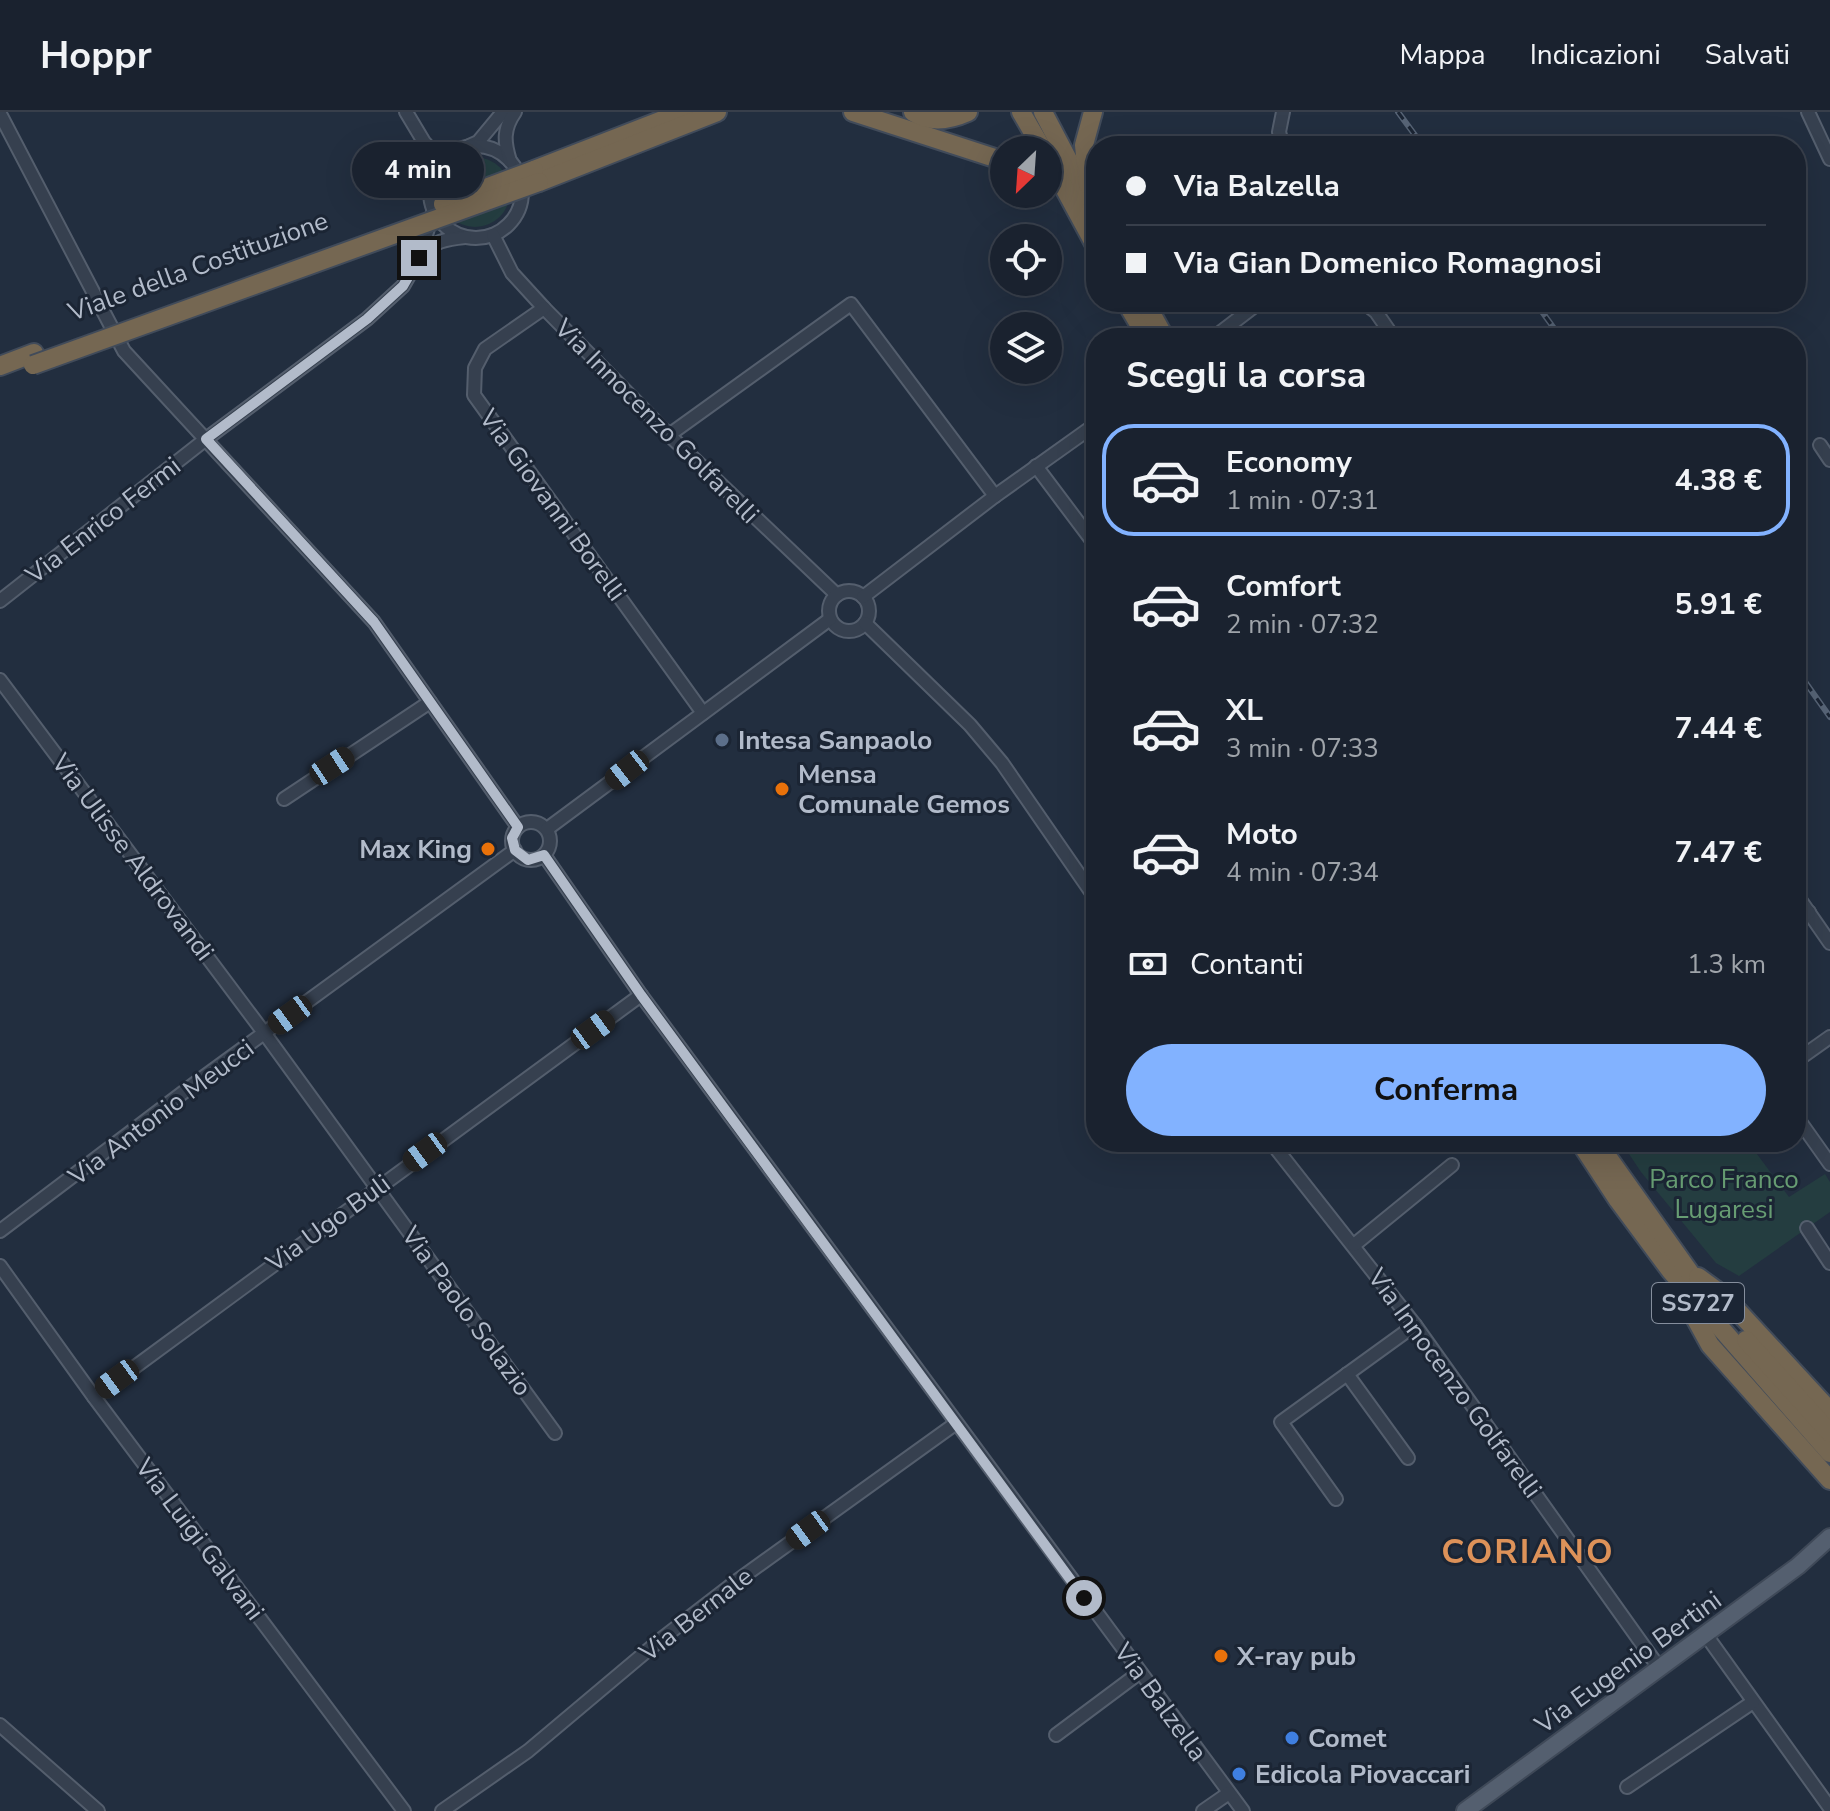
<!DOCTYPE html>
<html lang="it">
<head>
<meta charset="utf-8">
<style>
	body { margin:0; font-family:"Nunito Sans",sans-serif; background:#232a37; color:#f1f3f6; height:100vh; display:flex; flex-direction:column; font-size:30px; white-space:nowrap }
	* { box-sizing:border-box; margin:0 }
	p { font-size:26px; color:#9fa4aa }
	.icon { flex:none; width:44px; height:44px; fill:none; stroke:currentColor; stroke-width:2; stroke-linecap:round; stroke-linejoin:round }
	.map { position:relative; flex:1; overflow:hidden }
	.panel { position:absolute; left:1086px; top:216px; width:720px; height:824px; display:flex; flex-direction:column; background:#1a222f; border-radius:32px; box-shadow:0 8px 32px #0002,0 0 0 2px #383f4b }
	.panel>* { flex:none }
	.top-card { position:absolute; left:1086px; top:24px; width:720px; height:176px; border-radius:32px; box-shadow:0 8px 32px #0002,0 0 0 2px #383f4b; display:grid; align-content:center; height:176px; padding:0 40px; background:#1a222f }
	.needle { width:52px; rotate:205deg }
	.tools { position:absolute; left:990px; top:24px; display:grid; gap:16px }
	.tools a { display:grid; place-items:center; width:72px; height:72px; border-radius:50%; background:#1a222f; box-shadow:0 8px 32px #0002,0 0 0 2px #383f4b; font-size:40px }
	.end { position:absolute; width:36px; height:36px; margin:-18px; border:10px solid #b2bbca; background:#111; box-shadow:0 0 0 4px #111 }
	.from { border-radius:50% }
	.bubble { position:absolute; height:56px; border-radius:28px; background:#1a222f; box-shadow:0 8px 32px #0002,0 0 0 2px #383f4b; font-size:26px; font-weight:700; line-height:56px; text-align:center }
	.car { position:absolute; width:24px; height:48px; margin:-24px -12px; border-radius:10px; box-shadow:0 0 6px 2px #0007; background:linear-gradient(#222 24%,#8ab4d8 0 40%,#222 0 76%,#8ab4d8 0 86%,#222 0) }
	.top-card b { display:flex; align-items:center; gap:28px; height:76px; font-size:30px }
	.top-card b+b { border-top:2px solid #383f4b }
	.top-card i { width:20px; height:20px; background:#f1f3f6 }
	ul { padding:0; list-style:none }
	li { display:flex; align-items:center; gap:24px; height:112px; margin:0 16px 12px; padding:0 24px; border:4px solid transparent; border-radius:32px }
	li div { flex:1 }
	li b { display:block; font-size:30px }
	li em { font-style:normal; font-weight:700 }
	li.active { border-color:#82b2ff }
	li>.icon { width:72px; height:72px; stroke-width:1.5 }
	h2 { padding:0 40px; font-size:36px; line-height:96px }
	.pay { display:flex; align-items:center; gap:20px; height:88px; padding:0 40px; font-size:30px }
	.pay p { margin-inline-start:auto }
	.cta { display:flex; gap:16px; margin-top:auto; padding:16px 40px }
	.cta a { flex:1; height:92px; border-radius:48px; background:#82b2ff; color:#111; font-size:32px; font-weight:700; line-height:92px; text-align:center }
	header { display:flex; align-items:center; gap:48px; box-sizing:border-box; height:112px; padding:0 40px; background:#1a222f; border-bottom:2px solid #383f4b }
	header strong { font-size:38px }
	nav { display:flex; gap:44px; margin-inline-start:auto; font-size:28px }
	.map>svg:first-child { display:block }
	.green { fill:#243d40 }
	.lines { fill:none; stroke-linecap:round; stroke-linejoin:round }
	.minor-casing { stroke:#545e6d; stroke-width:16 }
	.major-casing { stroke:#3f4958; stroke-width:20 }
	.highway-casing { stroke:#414b5a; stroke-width:22 }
	.minor { stroke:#36404f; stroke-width:12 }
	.major { stroke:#545f6f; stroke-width:16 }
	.highway { stroke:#756752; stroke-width:18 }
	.rail-casing { stroke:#576476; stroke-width:6 }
	.rail { stroke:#1b2534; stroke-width:3; stroke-dasharray:9; stroke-linecap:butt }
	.highway-bridge-casing { stroke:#414b5a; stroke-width:22; stroke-linecap:butt }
	.highway-bridge { stroke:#756752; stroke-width:18 }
	.route { stroke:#b2bbca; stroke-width:10 }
	.service-dot { fill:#5c6f8a; stroke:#1b2534; stroke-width:3 }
	.food-dot { fill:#e8710a; stroke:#1b2534; stroke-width:3 }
	.shop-dot { fill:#3f7fe0; stroke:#1b2534; stroke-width:3 }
	.labels { text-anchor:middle; stroke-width:6; stroke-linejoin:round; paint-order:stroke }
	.shield { fill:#1b2534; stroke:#858e9d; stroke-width:2 }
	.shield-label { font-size:24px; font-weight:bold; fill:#b2bbca }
	.street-label { font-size:26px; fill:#b2bbca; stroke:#1b2534 }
	.poi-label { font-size:26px; font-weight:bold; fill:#b2bbca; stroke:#1b2534; text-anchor:start }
	.park-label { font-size:26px; fill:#679d73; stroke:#1b2534 }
	.district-label { font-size:34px; font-weight:bold; letter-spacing:2px; fill:#dd9259; stroke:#1b2534 }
</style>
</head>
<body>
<header>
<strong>Hoppr</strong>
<nav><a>Mappa</a><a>Indicazioni</a><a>Salvati</a></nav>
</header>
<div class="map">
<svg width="1830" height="1699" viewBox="0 0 1830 1699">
	<rect width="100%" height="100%" fill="#222e3f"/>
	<g class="green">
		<circle cx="475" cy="80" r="35"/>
		<polygon points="1621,1030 1748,1030 1789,1085 1825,1062 1830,1070 1830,1100 1739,1164 1716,1151 1641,1060"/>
	</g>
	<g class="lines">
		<g class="minor-casing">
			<g id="minor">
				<polyline points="406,0 424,30 442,50"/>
				<polyline points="1808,0 1830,47"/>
				<polyline points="0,2 124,239 374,510 518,715"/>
				<polyline points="469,34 478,30 503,0"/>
				<polyline points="1283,34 1279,20 1283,0"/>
				<circle cx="476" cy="80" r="46"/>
				<path d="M510 49C504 30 503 17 515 0"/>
				<polyline points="493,123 512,161 544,196 669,323 837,483"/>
				<path d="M421 143C434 129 446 127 465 125"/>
				<polyline points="1363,190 1376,200 1394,226"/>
				<polyline points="544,196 485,237 475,256 474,283 703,601"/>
				<polyline points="1213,226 1260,190"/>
				<polyline points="669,323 851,192 995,384"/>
				<polyline points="1820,333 1830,348"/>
				<polyline points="1036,354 1096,434"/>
				<circle cx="849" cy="499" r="20"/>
				<polyline points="863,485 995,384 1096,312"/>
				<polyline points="0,489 206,327 367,207 403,174 419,146 434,97"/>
				<polyline points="865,511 970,613 1002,651 1096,787"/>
				<polyline points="0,568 265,922 555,1321"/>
				<polyline points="284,687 430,590"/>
				<circle cx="531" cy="729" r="19"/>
				<polyline points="547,717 830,507"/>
				<polyline points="544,743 641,883 1243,1699"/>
				<polyline points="1796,782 1830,831"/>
				<polyline points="1796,810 1809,800"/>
				<polyline points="1796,949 1830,925"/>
				<polyline points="1796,1004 1830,1052"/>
				<polyline points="1271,1030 1415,1213 1660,1557"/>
				<polyline points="1807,1116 1830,1151"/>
				<polyline points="0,1119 197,970 515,738"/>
				<polyline points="1354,1133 1452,1053"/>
				<polyline points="0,1154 94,1285 404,1699"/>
				<polyline points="1347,1262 1408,1346"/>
				<polyline points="94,1285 641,883"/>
				<polyline points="1336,1387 1281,1310 1415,1213"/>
				<polyline points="1706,1523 1830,1696"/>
				<polyline points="0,1613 98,1699"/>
				<polyline points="1056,1623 1139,1561"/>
				<polyline points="1627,1675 1753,1590"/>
				<polyline points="442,1699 528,1639 660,1528 734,1471 955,1312"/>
				<polyline points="1203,1699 1229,1681"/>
			</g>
		</g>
		<g class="major-casing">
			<polyline id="major" points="1465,1699 1798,1454 1830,1425"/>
		</g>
		<g class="highway-casing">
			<g id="highway">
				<polyline points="853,0 1004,49"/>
				<path d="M913 0C931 12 950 8 968 0"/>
				<polyline points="1021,0 1043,38"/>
				<polyline points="1043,0 1096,101"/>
				<polyline points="1048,46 1096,135"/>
				<polyline points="534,58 683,0"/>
				<polyline points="539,70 717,0"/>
				<polyline points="1088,73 1084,33 1093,0"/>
				<polyline points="1126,190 1147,226"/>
				<polyline points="1145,190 1165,226"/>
				<polyline points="0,254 34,241"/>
				<polyline points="1580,1030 1618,1088 1670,1158 1830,1341"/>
				<polyline points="1597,1030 1705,1182"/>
				<polyline points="1698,1165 1724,1184 1830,1299"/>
				<polyline points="1682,1182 1710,1233 1830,1368"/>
				<polyline points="1746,1228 1830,1321"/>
			</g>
		</g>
		<use href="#minor" class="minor"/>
		<use href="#major" class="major"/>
		<use href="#highway" class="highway"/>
		<g class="rail-casing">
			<g id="rail">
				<polyline points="1398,0 1423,34"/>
				<polyline points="1535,190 1561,226"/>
				<polyline points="1796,557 1830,605"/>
			</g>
		</g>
		<use href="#rail" class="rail"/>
		<g class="highway-bridge-casing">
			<g id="highway-bridge">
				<polyline points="443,92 534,58"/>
				<polyline points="33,253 539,70"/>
			</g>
		</g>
		<use href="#highway-bridge" class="highway-bridge"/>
	</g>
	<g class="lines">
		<polyline class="route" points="419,146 403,174 367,207 206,327 374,510 518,715 512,726 515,738 528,748 544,743 641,883 1084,1486"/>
	</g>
	<circle class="service-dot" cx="722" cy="628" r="8"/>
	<g class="food-dot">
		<circle cx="782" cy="677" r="8"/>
		<circle cx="488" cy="737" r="8"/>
		<circle cx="1221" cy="1544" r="8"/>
	</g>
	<g class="shop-dot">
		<circle cx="1292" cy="1626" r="8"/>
		<circle cx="1239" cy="1662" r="8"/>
	</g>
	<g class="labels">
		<rect class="shield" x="1652" y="1171" width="92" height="40" rx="6"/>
		<g class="shield-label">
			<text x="1698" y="1199">SS727</text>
		</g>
		<g class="street-label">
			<text transform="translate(198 154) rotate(-20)" y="9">Viale della Costituzione</text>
			<text transform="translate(657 309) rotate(45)" y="9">Via Innocenzo Golfarelli</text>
			<text transform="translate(553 393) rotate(54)" y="9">Via Giovanni Borelli</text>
			<text transform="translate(103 408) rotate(-38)" y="9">Via Enrico Fermi</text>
			<text transform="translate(133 745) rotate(53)" y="9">Via Ulisse Aldrovandi</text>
			<text transform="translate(161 1000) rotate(-37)" y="9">Via Antonio Meucci</text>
			<text transform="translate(328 1111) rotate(-36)" y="9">Via Ugo Buli</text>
			<text transform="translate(467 1199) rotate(54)" y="9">Via Paolo Solazio</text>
			<text transform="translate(1455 1271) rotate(54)" y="9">Via Innocenzo Golfarelli</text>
			<text transform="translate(200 1427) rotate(53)" y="9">Via Luigi Galvani</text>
			<text transform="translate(696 1502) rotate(-38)" y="9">Via Bernale</text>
			<text transform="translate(1628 1550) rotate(-36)" y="9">Via Eugenio Bertini</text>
			<text transform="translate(1161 1590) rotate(54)" y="9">Via Balzella</text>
		</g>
		<g class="poi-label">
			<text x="738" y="637">Intesa Sanpaolo</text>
			<text x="798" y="671">Mensa<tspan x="798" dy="30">Comunale Gemos</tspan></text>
			<text x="472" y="746" text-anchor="end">Max King</text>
			<text x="1237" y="1553">X-ray pub</text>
			<text x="1308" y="1635">Comet</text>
			<text x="1255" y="1671">Edicola Piovaccari</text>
		</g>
		<g class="park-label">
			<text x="1724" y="1076">Parco Franco<tspan x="1724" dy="30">Lugaresi</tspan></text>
		</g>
		<g class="district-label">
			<text x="1528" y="1451">CORIANO</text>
		</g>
	</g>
</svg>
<div class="tools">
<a><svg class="needle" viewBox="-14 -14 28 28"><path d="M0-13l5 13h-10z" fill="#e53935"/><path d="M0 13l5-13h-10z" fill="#9fa4aa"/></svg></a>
<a><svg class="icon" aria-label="locate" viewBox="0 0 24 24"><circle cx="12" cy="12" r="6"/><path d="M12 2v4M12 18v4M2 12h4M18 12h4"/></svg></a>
<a><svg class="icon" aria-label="layers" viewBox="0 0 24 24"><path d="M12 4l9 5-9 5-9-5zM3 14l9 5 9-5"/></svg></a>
</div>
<i class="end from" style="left:1084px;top:1486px"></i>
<i class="end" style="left:419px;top:146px"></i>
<div class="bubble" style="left:352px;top:30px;width:132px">4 min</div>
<i class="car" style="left:332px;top:654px;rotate:57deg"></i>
<i class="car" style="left:627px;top:658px;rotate:232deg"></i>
<i class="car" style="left:290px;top:903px;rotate:234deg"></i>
<i class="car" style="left:593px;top:918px;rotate:54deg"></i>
<i class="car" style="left:425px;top:1040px;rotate:234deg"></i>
<i class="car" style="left:117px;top:1267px;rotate:234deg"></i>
<i class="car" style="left:808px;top:1418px;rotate:234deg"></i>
<div class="top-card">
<b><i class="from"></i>Via Balzella</b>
<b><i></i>Via Gian Domenico Romagnosi</b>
</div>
<section class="panel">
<h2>Scegli la corsa</h2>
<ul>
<li class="active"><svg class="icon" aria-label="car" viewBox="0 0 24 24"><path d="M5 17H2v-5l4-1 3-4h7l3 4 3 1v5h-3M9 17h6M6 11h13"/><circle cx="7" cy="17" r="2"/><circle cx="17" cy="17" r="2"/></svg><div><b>Economy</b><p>1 min · 07:31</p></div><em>4.38 €</em></li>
<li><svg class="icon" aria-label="car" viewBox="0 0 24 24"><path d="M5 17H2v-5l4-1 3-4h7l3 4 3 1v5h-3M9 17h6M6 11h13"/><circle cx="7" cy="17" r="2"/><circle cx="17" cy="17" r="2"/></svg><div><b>Comfort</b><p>2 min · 07:32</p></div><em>5.91 €</em></li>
<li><svg class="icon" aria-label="car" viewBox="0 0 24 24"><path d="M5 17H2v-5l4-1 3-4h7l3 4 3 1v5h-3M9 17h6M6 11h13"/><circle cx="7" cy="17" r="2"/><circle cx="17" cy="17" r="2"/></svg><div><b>XL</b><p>3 min · 07:33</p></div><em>7.44 €</em></li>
<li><svg class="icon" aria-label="car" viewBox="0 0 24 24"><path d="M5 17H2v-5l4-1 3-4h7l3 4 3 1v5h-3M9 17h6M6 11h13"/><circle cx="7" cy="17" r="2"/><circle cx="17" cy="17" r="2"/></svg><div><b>Moto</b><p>4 min · 07:34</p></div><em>7.47 €</em></li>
</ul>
<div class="pay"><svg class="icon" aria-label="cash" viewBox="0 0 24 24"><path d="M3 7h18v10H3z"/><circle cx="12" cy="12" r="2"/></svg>Contanti<p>1.3 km</p></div>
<div class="cta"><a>Conferma</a></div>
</section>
</div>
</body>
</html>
